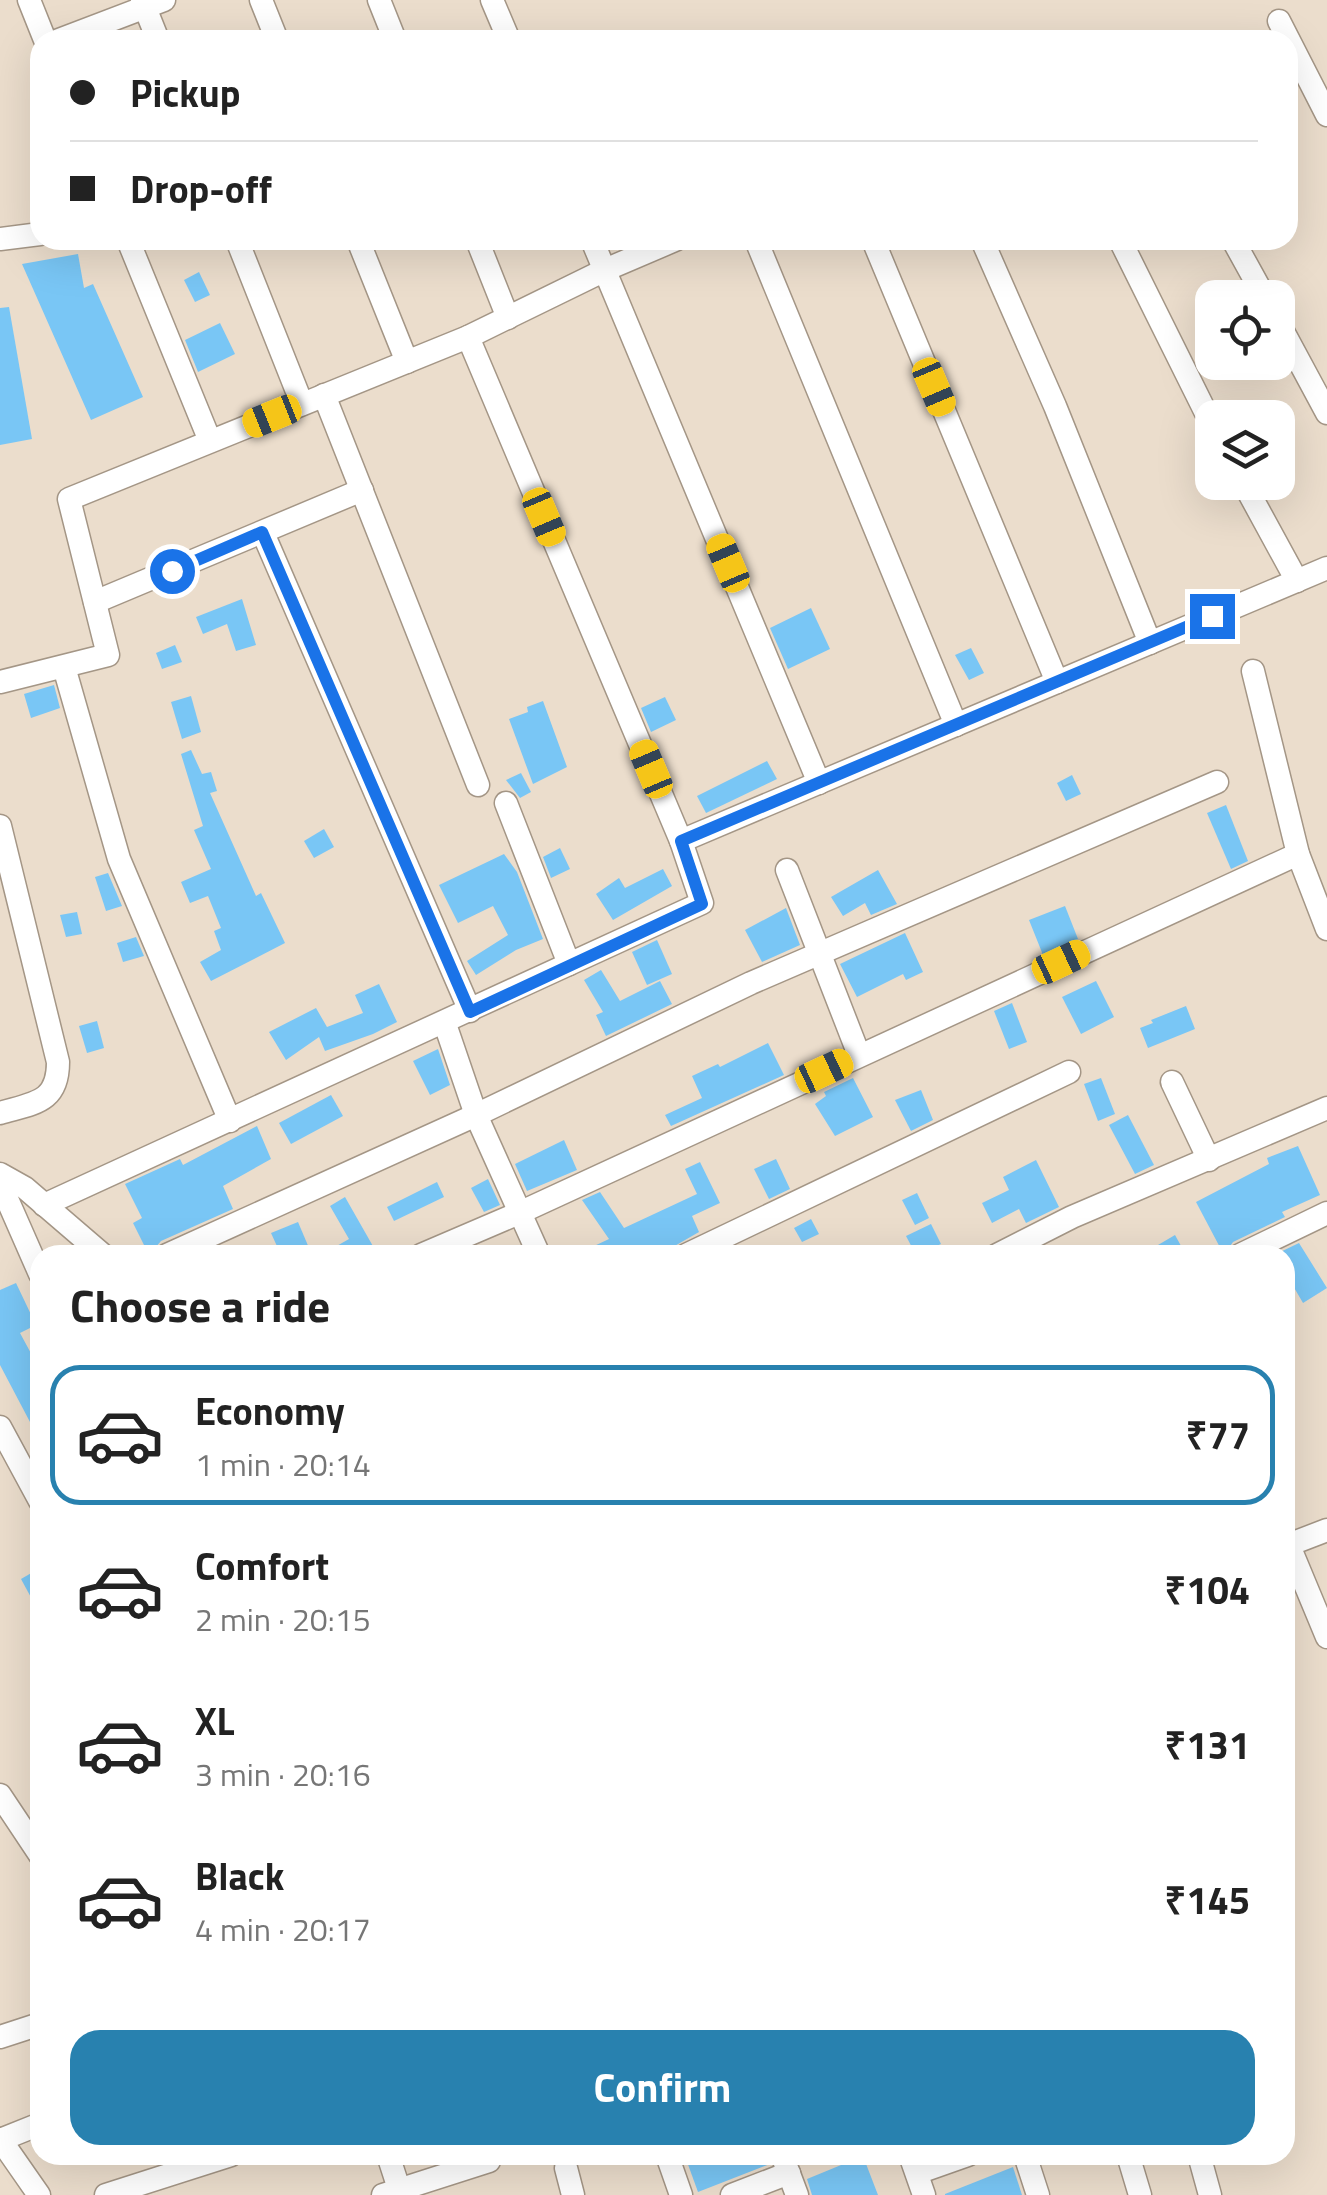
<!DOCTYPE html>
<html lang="en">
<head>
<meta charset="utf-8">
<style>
	body { margin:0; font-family:"Titillium Web",sans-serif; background:#f2f2f2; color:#222; height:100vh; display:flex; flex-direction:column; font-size:38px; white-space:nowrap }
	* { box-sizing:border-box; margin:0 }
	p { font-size:32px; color:#767676 }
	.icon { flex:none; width:55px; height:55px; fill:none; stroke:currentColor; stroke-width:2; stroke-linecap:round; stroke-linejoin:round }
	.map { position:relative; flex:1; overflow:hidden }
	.details { position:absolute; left:30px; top:1245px; width:1265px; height:920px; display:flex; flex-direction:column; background:#fff; border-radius:30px; box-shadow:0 10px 40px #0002 }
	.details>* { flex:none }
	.guide { position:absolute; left:30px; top:30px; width:1268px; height:220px; border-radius:30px; box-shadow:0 10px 40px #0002; display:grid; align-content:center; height:220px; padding:0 40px; background:#fff }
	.tools { position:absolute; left:1195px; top:280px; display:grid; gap:20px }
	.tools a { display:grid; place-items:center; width:100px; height:100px; border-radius:20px; background:#fff; box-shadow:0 10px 40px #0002; font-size:50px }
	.end { position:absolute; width:45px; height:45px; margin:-22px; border:12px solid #1a73e8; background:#fff; box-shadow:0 0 0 5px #fff }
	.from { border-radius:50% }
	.car { position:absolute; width:30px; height:60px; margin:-30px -15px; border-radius:12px; box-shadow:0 0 8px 2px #0007; background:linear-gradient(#f5c518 24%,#345 0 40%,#f5c518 0 76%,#345 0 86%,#f5c518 0) }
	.guide b { display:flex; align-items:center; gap:35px; height:95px; font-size:38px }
	.guide b+b { border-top:2px solid #e0e0e0 }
	.guide i { width:25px; height:25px; background:#222 }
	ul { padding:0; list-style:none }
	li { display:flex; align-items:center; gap:30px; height:140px; margin:0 20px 15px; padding:0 20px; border:5px solid transparent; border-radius:30px }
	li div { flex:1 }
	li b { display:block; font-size:38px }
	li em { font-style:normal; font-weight:700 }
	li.active { border-color:#2881af }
	li>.icon { width:90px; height:90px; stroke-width:1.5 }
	h2 { padding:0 40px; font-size:45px; line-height:120px }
	.primary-button { display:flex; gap:20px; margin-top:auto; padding:20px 40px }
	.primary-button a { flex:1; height:115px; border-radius:30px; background:#2881af; color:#fff; font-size:40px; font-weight:700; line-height:115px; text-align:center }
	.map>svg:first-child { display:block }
	.building { fill:#79c6f5 }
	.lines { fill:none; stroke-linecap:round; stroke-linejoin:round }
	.minor-casing { stroke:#a49686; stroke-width:25 }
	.minor { stroke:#fff; stroke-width:22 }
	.route { stroke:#1a73e8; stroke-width:12 }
</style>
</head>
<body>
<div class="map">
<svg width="1327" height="2195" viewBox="0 0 1327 2195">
	<rect width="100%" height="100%" fill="#ebddcc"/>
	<g class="building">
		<polygon points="78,254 84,288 93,284 143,397 91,420 22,264"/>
		<polygon points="199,272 210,295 195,302 184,280"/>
		<polygon points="9,307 32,439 0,445 0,308"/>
		<polygon points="220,323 235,354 198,372 185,340"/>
		<polygon points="242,599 256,645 236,651 227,624 203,634 196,617"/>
		<polygon points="811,608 830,649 788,669 770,628"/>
		<polygon points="175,645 182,662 162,669 156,653"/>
		<polygon points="971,648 984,673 969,680 955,655"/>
		<polygon points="54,685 60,708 31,718 24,694"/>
		<polygon points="191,696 201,732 182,739 171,702"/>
		<polygon points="665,697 676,720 651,732 641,708"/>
		<polygon points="543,701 567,767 533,784 509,719 528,712 527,707"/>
		<polygon points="191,750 202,774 211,772 217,791 210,793 256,896 261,893 285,943 211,981 200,962 221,950 214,931 221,928 208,896 190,903 181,882 211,869 194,830 203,826 181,754"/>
		<polygon points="767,761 777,779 706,813 697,796"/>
		<polygon points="521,773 531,792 520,798 506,780"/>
		<polygon points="1072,775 1081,794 1066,801 1057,783"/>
		<polygon points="1226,805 1248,861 1231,869 1207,813"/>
		<polygon points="324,829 334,847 314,858 304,841"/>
		<polygon points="560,848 570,869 551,878 543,857"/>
		<polygon points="504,854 517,872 543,939 516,950 476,975 467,961 508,935 493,906 458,923 439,885"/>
		<polygon points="663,869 672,886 613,920 596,894 619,878 625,888"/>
		<polygon points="878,870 897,904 871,915 865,903 843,916 831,897"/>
		<polygon points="108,873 122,906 106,911 95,877"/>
		<polygon points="1065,906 1078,939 1043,955 1029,920"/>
		<polygon points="786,908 800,945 762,962 745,930"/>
		<polygon points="77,912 82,934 66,937 60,915"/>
		<polygon points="905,933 923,972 906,980 903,974 857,997 840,964"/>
		<polygon points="136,937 144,956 123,962 117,943"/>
		<polygon points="657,940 672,974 647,985 632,952"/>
		<polygon points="601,970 620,1001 660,981 672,1004 606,1036 596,1015 603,1012 584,980"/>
		<polygon points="1096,981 1114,1017 1081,1034 1062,997"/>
		<polygon points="379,984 397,1022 373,1034 325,1051 319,1037 286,1060 269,1032 316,1008 327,1027 363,1013 355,995"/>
		<polygon points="1012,1003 1027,1042 1009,1049 994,1011"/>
		<polygon points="1186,1006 1195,1029 1148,1048 1140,1028 1153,1023 1151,1020"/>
		<polygon points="97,1021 104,1048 87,1053 79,1026"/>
		<polygon points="768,1043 784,1075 671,1126 665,1115 702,1098 692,1076 718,1064 720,1067"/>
		<polygon points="438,1049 450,1085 430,1095 413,1061"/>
		<polygon points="853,1078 873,1117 835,1136 815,1104 826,1096 824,1092"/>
		<polygon points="1101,1078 1115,1114 1098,1121 1084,1084"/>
		<polygon points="921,1090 933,1120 911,1131 895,1100"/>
		<polygon points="331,1095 343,1116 291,1144 279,1123"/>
		<polygon points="1128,1115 1154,1165 1135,1174 1109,1125"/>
		<polygon points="257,1126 271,1159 223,1186 233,1209 161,1241 149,1255 133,1223 142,1218 125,1184 180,1159 183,1165"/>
		<polygon points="564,1140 577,1170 527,1191 515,1164"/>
		<polygon points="1298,1146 1320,1195 1282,1212 1285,1217 1233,1242 1224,1255 1196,1202 1269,1164 1267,1158"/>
		<polygon points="776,1159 790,1189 769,1199 754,1169"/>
		<polygon points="1036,1160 1059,1207 1026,1223 1019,1209 992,1223 982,1203 1009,1190 1003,1177"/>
		<polygon points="700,1162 720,1203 692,1216 699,1232 659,1255 575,1255 609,1239 582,1200 600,1192 624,1228 697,1194 685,1169"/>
		<polygon points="488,1179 500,1205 484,1212 471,1188"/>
		<polygon points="437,1182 444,1197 394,1221 387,1207"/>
		<polygon points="917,1193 929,1218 915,1225 902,1200"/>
		<polygon points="345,1197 378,1255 321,1255 349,1239 330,1206"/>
		<polygon points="811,1219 819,1234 802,1242 794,1228"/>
		<polygon points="298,1222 312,1255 281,1255 271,1233"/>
		<polygon points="931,1224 941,1244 916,1255 906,1236"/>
		<polygon points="1175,1235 1186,1255 1141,1255"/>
		<polygon points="1299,1243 1327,1288 1303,1303 1285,1272 1285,1255 1274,1255"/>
		<polygon points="16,1283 36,1325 20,1333 40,1370 40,1441 0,1365 0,1290"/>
		<polygon points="40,1568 40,1614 21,1579"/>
		<polygon points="697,2155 767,2155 770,2164 698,2192 686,2159"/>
		<polygon points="863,2156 878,2195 812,2195 807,2179"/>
		<polygon points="1013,2167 1022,2195 945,2195 945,2194"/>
	</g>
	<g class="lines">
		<g class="minor-casing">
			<g id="minor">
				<polyline points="29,0 45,40"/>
				<polyline points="142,0 158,40"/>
				<polyline points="261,0 277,40"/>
				<polyline points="379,0 395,40"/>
				<polyline points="492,0 509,40"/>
				<polyline points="1279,21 1327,115"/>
				<polyline points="59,40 164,0"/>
				<polyline points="0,239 40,234"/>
				<polyline points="128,240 210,441"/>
				<polyline points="237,240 302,404"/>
				<polyline points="358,240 407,362"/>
				<polyline points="477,240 508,318"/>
				<polyline points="592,240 819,783"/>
				<polyline points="756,240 956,725"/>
				<polyline points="873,240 1057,682"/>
				<polyline points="982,240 1055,406 1150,643"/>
				<polyline points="1120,240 1212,425"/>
				<polyline points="1233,240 1265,298"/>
				<polyline points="1278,322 1327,413"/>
				<polyline points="468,337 681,841"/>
				<polyline points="324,395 478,785"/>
				<polyline points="1243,482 1297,581"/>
				<polyline points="263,533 470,1011"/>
				<polyline points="95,602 362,490"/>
				<polyline points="64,667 119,859 230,1121"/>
				<polyline points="1253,671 1298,854 1327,929"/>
				<polyline points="0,682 108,655 69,499 468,337 605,270 675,240"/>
				<polyline points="506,803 569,964"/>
				<path d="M0 826 58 1062C58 1103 34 1103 0 1113"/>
				<polyline points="787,870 859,1055"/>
				<polyline points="445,1024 476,1115 539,1255"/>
				<polyline points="1172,1082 1209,1160"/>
				<polyline points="0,1174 25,1188 103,1255"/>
				<polyline points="0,1183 40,1274"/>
				<polyline points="44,1205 702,903 681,841 1327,568"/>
				<polyline points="167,1255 476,1115 751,983 1217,782"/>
				<polyline points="421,1255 519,1213 1298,854"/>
				<polyline points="686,1255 1069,1072"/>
				<polyline points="997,1255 1072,1217 1327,1108"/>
				<polyline points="1240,1255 1327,1213"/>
				<polyline points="0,1427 40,1501"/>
				<polyline points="1285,1536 1327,1637"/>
				<polyline points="1288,1545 1327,1530"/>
				<polyline points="0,1795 40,1855"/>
				<polyline points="0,2037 40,2024"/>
				<polyline points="0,2139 39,2195"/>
				<polyline points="0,2140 40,2124"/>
				<polyline points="388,2155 401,2195"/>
				<polyline points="667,2155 681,2195"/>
				<polyline points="782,2155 797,2195"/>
				<polyline points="910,2155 924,2195"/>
				<polyline points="1025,2155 1038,2195"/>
				<polyline points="1128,2155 1140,2195"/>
				<polyline points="1199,2155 1210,2195"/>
				<polyline points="566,2168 573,2195"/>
				<polyline points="917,2173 968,2155"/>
				<polyline points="106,2195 231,2155"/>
				<polyline points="383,2195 489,2161"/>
				<polyline points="732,2195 789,2173"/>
			</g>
		</g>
		<use href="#minor" class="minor"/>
	</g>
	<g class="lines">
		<polyline class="route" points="172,571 262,532 470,1012 702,904 681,841 1212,616"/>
	</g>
</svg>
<div class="tools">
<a><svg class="icon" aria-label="locate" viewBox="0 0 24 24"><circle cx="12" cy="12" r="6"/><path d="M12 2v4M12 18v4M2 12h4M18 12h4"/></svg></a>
<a><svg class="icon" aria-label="layers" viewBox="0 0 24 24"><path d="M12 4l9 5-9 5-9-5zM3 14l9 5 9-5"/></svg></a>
</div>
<i class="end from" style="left:172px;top:571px"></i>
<i class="end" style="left:1212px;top:616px"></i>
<i class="car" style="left:934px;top:387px;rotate:157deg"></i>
<i class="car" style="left:272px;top:416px;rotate:248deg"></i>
<i class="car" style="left:544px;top:517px;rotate:157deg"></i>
<i class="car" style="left:728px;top:563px;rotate:337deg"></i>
<i class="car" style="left:651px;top:769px;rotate:337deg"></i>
<i class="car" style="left:1061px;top:962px;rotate:65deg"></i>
<i class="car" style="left:824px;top:1071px;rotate:65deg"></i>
<div class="guide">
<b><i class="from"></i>Pickup</b>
<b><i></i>Drop-off</b>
</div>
<section class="details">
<h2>Choose a ride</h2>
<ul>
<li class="active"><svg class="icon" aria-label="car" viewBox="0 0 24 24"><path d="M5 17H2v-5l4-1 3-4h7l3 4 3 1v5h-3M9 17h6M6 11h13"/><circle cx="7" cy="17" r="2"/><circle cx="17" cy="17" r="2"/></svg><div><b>Economy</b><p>1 min · 20:14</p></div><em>₹77</em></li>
<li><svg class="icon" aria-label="car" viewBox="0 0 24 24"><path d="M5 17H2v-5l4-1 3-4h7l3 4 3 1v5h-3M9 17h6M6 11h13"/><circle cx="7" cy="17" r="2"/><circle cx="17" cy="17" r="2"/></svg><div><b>Comfort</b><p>2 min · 20:15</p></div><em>₹104</em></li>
<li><svg class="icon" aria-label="car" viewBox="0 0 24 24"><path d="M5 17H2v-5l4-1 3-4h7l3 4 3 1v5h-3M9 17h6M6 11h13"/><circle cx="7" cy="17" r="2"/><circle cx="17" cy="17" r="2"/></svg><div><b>XL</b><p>3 min · 20:16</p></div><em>₹131</em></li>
<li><svg class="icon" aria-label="car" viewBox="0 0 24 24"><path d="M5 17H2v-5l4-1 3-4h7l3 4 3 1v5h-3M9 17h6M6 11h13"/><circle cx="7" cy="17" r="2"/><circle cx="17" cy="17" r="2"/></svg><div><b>Black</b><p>4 min · 20:17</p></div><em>₹145</em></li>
</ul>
<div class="primary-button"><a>Confirm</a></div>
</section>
</div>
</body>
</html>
